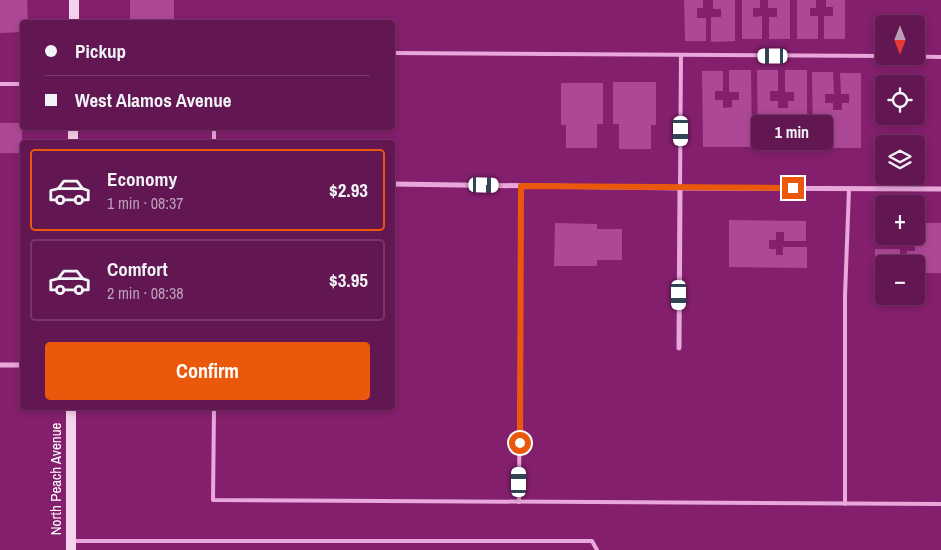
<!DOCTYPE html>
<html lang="en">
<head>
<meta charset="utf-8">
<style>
	body { margin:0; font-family:"Archivo Narrow",sans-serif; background:#6c245c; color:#f1f3f6; height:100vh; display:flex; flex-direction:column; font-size:19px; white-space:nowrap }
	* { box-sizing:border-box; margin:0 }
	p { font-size:16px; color:#bb9fb8 }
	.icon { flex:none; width:28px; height:28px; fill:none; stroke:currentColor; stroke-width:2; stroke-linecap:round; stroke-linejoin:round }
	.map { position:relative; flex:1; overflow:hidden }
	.panel { position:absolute; left:20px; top:140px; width:375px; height:270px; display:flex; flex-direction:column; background:#631752; border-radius:5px; box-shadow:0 2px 8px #0003,0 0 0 1px #773669 }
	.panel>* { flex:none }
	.guide { position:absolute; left:20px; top:20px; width:375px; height:110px; border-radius:5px; box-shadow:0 2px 8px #0003,0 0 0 1px #773669; display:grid; align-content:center; height:110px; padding:0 25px; background:#631752 }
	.needle { width:32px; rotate:180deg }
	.buttons { position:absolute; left:875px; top:15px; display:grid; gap:10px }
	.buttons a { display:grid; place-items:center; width:50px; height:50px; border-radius:5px; background:#631752; box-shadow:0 2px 8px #0003,0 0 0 1px #773669; font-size:25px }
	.end { position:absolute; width:22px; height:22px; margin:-11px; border:6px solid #ea580c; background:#fff; box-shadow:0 0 0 2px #fff }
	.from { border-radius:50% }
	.bubble { position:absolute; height:35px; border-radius:5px; background:#631752; box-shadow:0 2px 8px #0003,0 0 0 1px #773669; font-size:16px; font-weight:700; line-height:35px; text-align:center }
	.car { position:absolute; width:15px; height:30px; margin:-15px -8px; border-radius:6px; box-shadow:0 0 4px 1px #0007; background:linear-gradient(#fff 24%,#345 0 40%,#fff 0 76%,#345 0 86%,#fff 0) }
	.guide b { display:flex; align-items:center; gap:18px; height:48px; font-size:19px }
	.guide b+b { border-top:1px solid #773669 }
	.guide i { width:12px; height:12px; background:#f1f3f6 }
	ul { padding:9px 0 0; list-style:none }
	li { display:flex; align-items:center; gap:15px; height:82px; margin:0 10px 8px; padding:0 15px; border:2px solid #773669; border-radius:5px }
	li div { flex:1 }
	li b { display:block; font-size:19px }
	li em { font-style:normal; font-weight:700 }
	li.active { border-color:#ea580c }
	li>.icon { width:45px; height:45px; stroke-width:1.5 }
	.action { display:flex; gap:10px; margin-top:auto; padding:10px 25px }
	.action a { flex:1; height:58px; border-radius:5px; background:#ea580c; color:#fff; font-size:20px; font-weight:700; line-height:58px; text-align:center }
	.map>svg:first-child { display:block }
	.building { fill:#ac4896 }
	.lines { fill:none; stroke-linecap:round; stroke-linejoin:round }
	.service { stroke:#e9a7db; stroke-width:4 }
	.minor { stroke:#e9a7db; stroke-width:5 }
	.secondary { stroke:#f7d2ee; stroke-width:10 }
	.route { stroke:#ea580c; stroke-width:6 }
	.labels { text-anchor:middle; stroke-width:4; stroke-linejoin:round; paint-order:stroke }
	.street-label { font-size:15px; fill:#fff; stroke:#841f6d }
</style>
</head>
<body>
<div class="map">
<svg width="941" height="550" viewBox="0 0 941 550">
	<rect width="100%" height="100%" fill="#841f6d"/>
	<g class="building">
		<polygon points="0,0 27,0 28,22 22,22 22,32 0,33"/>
		<rect x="130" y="0" width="44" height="22"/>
		<polygon points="684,0 703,0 703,8 697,8 697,18 706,18 706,41 685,41"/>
		<polygon points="713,0 735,0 735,41 711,42 711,17 721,17 721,9 713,9"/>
		<polygon points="742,0 760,0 760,8 753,8 753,17 762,16 762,39 742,39"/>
		<polygon points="768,0 790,0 790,39 769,39 769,17 777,17 777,8 768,8"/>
		<polygon points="797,0 816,0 816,8 810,8 810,16 818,16 818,39 797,39"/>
		<polygon points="826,0 845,0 845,39 824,39 824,16 833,16 833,7 826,7"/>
		<polygon points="729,70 751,70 752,147 703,147 702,71 723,71 723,91 715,91 715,100 723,100 723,108 732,107 732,100 739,100 739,92 729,92"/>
		<polygon points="757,70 778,70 778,91 770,91 770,101 778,101 778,108 788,108 788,101 794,101 794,92 785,92 785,70 807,70 807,148 758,148"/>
		<polygon points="812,72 833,72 834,94 825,94 825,103 833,103 833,110 842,110 842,103 849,103 849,94 841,94 840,73 861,73 861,148 813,148"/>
		<polygon points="613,82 656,82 656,125 651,125 651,149 619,149 619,124 613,124"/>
		<polygon points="561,83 603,83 603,124 597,124 597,148 566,148 566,125 561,125"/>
		<rect x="0" y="123" width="22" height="30"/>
		<polygon points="729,220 806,221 806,241 784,241 784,232 776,232 776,240 769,240 769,249 776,249 776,255 783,255 783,247 807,247 807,268 729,267"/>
		<polygon points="555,223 597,224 597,229 622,229 622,260 597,260 597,266 554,266"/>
		<polygon points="876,223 884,223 884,236 899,236 899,244 876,244"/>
		<polygon points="916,223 941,223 941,273 916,273 916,264 884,264 884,272 875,272 875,249 900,249 900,258 907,258 907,251 915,251 915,242 907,242 907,236 916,236"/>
	</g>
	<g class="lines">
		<g class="service">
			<polyline points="392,53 884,56"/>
			<polyline points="886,56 941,57"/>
			<polyline points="0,84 22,84"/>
			<polyline points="214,128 214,142"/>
			<polyline points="680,188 681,55"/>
			<polyline points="214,408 213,500 941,504"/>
			<polyline points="519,502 521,186"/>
			<polyline points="845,504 845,296 849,189"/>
			<polyline points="72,541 592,541 597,550"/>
		</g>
		<g class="minor">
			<polyline points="392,184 680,188 941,189"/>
			<polyline points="679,348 680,188"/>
			<polyline points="0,365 22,365"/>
		</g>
		<g class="secondary">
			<polyline points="74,22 74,0"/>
			<polyline points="73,142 73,128"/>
			<polyline points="71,550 71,408"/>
		</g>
	</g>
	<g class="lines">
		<polyline class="route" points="520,443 521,186 793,188"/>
	</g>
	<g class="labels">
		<g class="street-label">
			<text transform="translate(56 479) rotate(-90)" y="5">North Peach Avenue</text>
		</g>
	</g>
</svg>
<div class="buttons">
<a><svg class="needle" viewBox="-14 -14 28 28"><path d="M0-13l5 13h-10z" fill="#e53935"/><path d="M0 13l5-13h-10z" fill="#bb9fb8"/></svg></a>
<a><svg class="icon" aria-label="locate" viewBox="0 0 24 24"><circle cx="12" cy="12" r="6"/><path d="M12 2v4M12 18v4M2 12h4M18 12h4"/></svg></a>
<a><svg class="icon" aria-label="layers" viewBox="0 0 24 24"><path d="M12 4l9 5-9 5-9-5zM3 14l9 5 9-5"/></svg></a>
<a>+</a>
<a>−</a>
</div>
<i class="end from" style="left:520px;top:443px"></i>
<i class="end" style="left:793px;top:188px"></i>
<div class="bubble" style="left:751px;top:115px;width:82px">1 min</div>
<i class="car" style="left:773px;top:56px;rotate:270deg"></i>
<i class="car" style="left:681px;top:131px;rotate:180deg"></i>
<i class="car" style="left:484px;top:185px;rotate:91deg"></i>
<i class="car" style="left:679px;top:295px;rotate:180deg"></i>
<i class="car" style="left:519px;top:482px;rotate:0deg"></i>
<div class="guide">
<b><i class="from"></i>Pickup</b>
<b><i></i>West Alamos Avenue</b>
</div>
<section class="panel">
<ul>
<li class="active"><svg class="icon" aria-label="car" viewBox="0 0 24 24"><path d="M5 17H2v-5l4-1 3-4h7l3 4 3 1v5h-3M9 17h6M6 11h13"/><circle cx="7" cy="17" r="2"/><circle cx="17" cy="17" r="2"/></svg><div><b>Economy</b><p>1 min · 08:37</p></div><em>$2.93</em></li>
<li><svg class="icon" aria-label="car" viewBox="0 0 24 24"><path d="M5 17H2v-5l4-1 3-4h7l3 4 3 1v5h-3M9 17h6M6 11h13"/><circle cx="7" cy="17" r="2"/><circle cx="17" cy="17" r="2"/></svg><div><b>Comfort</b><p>2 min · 08:38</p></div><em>$3.95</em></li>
</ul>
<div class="action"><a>Confirm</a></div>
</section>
</div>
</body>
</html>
